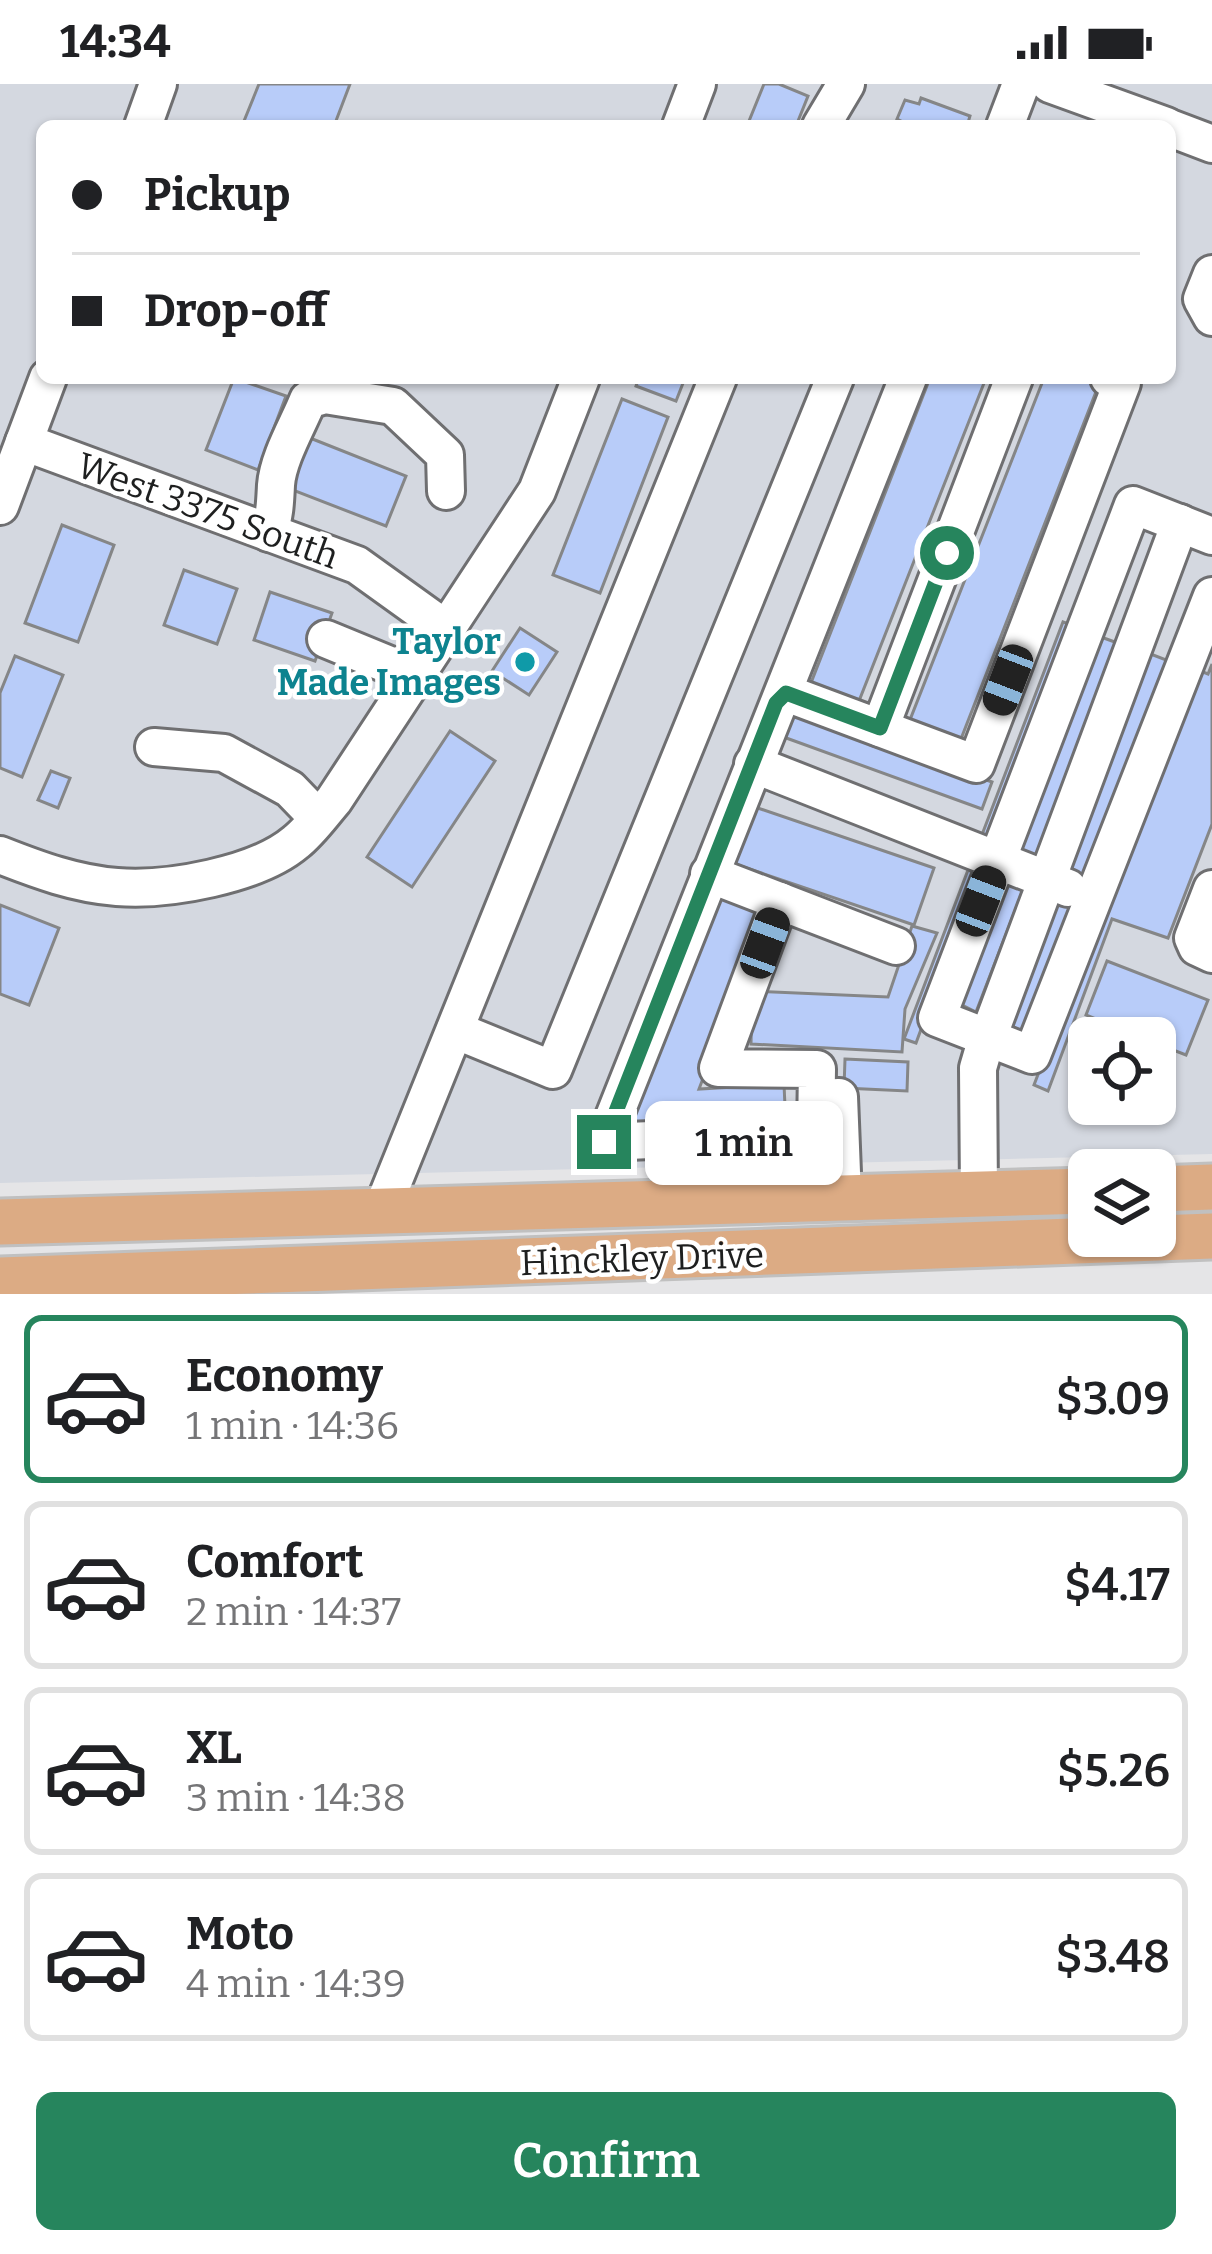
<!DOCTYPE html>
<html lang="en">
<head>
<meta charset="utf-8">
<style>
	body { margin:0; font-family:Bitter,serif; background:#f2f2f2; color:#202124; height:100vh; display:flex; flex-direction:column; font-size:45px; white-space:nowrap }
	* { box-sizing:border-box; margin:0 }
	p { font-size:39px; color:#757577 }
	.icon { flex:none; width:66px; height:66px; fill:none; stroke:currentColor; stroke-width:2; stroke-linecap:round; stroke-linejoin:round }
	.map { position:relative; height:1210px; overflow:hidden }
	.details { display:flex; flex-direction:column; background:#fff; flex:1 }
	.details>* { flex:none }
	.guide { position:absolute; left:36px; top:36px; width:1140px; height:264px; border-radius:18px; box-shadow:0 3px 9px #0004; display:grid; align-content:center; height:264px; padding:0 36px; background:#fff }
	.fabs { position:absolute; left:1068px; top:933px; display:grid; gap:24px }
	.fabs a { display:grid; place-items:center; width:108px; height:108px; border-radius:18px; background:#fff; box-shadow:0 3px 9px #0004; font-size:60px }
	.end { position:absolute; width:54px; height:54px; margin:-27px; border:15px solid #26855d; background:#fff; box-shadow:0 0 0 6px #fff }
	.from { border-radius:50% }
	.bubble { position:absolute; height:84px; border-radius:18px; background:#fff; box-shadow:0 3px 9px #0004; font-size:39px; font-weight:600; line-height:84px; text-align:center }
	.car { position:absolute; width:36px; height:72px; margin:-36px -18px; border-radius:15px; box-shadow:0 0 9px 3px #0007; background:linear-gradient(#222 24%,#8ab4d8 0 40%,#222 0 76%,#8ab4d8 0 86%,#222 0) }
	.guide b { display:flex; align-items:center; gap:42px; height:114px; font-size:45px }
	.guide b+b { border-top:3px solid #e0e0e0 }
	.guide i { width:30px; height:30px; background:#202124 }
	ul { padding:21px 0 0; list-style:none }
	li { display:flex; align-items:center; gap:36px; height:168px; margin:0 24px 18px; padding:0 12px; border:6px solid #e0e0e0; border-radius:18px }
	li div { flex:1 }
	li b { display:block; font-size:45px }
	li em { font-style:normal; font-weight:600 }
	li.current { border-color:#26855d }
	li>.icon { width:108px; height:108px; stroke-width:1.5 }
	.cta { display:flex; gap:24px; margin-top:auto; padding:24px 36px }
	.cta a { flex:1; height:138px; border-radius:18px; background:#26855d; color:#fff; font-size:48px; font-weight:600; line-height:138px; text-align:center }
	.status { display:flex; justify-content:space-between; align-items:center; height:84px; padding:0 60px; background:#fff; direction:ltr }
	.status svg { height:33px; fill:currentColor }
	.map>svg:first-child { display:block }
	.built { fill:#d4d8e0; fill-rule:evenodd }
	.building { fill:#b8ccf9; stroke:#858687; stroke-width:3 }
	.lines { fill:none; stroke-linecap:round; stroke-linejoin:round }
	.minor-casing { stroke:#6f6f71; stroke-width:42 }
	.major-casing { stroke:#c0c0c0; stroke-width:51 }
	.minor { stroke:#fff; stroke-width:36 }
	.major { stroke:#dcab84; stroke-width:45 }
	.route { stroke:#26855d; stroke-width:15 }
	.culture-dot { fill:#0f9aa8; stroke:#fff; stroke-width:4.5 }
	.labels { text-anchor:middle; stroke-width:9; stroke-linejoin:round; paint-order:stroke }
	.street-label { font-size:36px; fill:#1e1f1f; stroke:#fff }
	.culture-label { font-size:36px; font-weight:bold; fill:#0d838f; stroke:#fff; text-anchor:end }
</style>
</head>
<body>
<div class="status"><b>14:34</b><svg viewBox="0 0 49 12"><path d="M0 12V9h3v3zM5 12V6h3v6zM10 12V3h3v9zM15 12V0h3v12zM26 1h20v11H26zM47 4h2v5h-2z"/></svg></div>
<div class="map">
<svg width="1212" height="1210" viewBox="0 0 1212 1210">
	<rect width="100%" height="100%" fill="#e5e5e7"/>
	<path class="built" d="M0 0H1212V1070L0 1099ZM42 42H1170V294H42ZM1089 954H1155V1020H1089Z"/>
	<g class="building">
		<polygon points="259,0 350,0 334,42 242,42"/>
		<polygon points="764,0 779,0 808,12 796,42 747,42"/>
		<polygon points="921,14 970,32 967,42 911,42 897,35 905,16 919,20"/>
		<polygon points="234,294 286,312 258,386 206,366"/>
		<polygon points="639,294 685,294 676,317 636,302"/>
		<polygon points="930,294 986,294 857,622 809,604"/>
		<polygon points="1044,294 1085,294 1099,300 959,660 908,641"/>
		<polygon points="622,315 668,333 600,509 553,491"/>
		<polygon points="310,354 406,392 386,442 290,405"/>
		<polygon points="62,441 114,461 78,558 25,539"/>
		<polygon points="184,486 237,505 217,560 164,541"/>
		<polygon points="270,508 332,529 315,577 254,556"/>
		<polygon points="1063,538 1072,541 987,759 980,756"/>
		<polygon points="520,544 557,568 529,611 492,587"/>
		<polygon points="1101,553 1123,561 1039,778 1016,770"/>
		<polygon points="1148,569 1169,577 1085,794 1064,786"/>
		<polygon points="15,572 63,591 22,693 0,684 0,609"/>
		<polygon points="1212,580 1212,740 1168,854 1112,835 1048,1007 1034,1001 1193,584 1208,590"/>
		<polygon points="788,624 992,698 982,725 778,651"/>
		<polygon points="450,647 495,677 412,803 367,773"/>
		<polygon points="51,687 70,694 58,724 38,716"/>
		<polygon points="746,720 934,784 914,841 726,777"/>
		<polygon points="968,786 978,790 916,959 904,955"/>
		<polygon points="1004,799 1023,806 976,928 958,919"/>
		<polygon points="719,811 765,832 699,1005 784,1000 786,1045 627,1045"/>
		<polygon points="1054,817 1073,824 1022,949 1004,941"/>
		<polygon points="0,821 59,844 29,921 0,910"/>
		<polygon points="912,842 937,849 905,925 902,968 751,960 752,907 888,913"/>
		<polygon points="1107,877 1208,916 1186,971 1155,959 1155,954 1143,954 1086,931"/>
		<polygon points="845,975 908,978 907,1007 844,1004"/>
	</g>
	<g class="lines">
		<g class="minor-casing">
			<g id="minor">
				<polyline points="1050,0 1166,42"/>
				<polyline points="143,42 158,0"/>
				<polyline points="681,42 697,0"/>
				<polyline points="821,42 846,0"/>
				<polyline points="1005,42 1021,0"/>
				<polyline points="1170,44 1212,60"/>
				<polyline points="1212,190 1202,215 1212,233"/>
				<polyline points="24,358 357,481 446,545"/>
				<polyline points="0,422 48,294"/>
				<path d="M269 449C275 429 275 420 276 401 278 374 298 341 308 316L325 311 393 322 445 371 446 407"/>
				<polyline points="1212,452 1133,421 937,934 1032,971 1212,512"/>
				<polyline points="326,555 416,592"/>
				<polyline points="786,609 976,680 1122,299 1109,294"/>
				<polyline points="880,644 1014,294"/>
				<polyline points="154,663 224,669 290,705 318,734"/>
				<polyline points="753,680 1068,804"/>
				<path d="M0 771C38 786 76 800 117 803 168 807 257 791 296 758 310 747 322 730 334 716L537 407 581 294"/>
				<polyline points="709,790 896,862"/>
				<polyline points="1212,805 1193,854 1197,863 1212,870"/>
				<polyline points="780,817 718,984 817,985 816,1049 604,1058 908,294"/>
				<polyline points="455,946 553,986 835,294"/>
				<polyline points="820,1014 839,1013 843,1114"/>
				<polyline points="979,1110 978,984 983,967 1180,439"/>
				<polyline points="381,1128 718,294"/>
			</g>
		</g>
		<g class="major-casing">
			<g id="major">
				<polyline points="1155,1105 1212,1103"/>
				<polyline points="0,1138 1089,1107"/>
				<polyline points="0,1196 1212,1152"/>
			</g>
		</g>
		<use href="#minor" class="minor"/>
		<use href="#major" class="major"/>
	</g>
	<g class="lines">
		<polyline class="route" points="604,1058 776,619 786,609 880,644 947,469"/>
	</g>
	<circle class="culture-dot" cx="525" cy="578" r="12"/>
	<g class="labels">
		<g class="street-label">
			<text transform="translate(208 426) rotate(20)" y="13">West 3375 South</text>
			<text transform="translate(642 1174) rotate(-2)" y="13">Hinckley Drive</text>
		</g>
		<g class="culture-label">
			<text x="501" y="570">Taylor<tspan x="501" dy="41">Made Images</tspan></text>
		</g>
	</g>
</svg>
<div class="fabs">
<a><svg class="icon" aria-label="locate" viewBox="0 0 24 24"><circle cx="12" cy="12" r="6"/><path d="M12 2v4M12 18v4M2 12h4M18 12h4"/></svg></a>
<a><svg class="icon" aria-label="layers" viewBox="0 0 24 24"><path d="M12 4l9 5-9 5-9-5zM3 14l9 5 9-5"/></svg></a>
</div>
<i class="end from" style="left:947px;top:469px"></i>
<i class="end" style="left:604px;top:1058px"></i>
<div class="bubble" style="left:645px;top:1017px;width:198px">1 min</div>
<i class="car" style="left:1008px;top:596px;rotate:201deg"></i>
<i class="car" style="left:981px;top:817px;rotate:21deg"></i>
<i class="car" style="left:765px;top:859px;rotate:20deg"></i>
<div class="guide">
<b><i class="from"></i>Pickup</b>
<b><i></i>Drop-off</b>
</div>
</div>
<section class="details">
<ul>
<li class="current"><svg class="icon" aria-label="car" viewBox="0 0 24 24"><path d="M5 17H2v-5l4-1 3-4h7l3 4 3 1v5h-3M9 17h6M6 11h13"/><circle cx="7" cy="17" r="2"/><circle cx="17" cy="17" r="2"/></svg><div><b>Economy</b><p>1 min · 14:36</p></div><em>$3.09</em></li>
<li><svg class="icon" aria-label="car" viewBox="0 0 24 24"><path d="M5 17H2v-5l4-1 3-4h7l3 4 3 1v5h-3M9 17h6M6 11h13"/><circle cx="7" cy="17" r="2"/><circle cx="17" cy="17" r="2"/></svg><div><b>Comfort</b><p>2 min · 14:37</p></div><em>$4.17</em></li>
<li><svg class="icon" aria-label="car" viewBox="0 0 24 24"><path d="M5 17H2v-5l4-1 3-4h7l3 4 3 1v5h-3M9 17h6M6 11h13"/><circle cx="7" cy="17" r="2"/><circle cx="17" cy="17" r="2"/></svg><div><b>XL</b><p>3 min · 14:38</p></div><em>$5.26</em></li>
<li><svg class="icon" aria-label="car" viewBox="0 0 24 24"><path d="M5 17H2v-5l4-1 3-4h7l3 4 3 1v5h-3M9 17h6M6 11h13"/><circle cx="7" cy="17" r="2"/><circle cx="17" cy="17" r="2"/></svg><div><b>Moto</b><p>4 min · 14:39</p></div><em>$3.48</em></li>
</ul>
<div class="cta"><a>Confirm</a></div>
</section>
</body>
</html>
